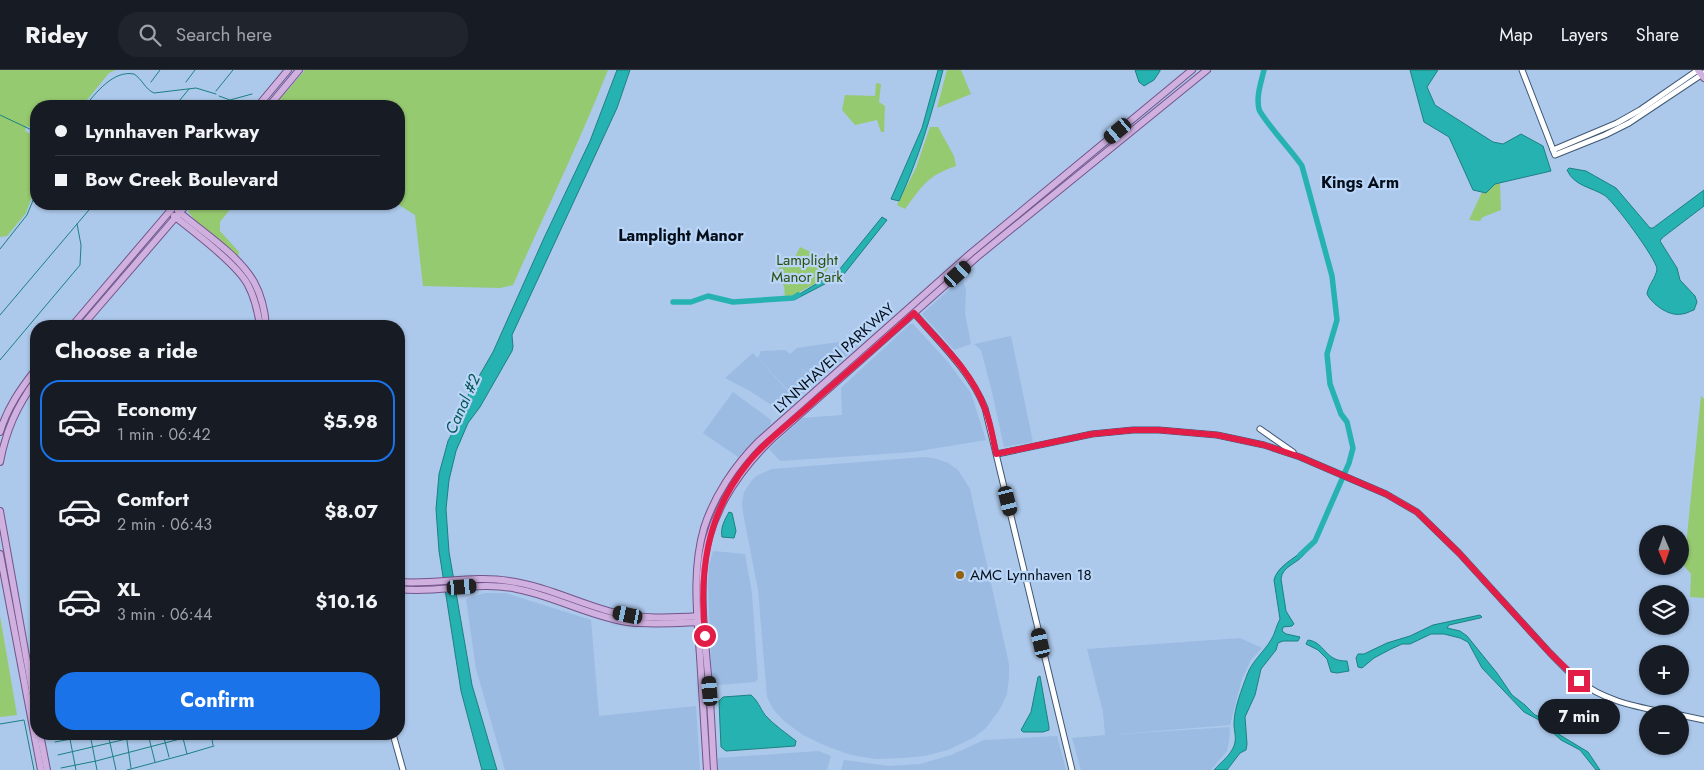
<!DOCTYPE html>
<html lang="en">
<head>
<meta charset="utf-8">
<style>
	body { margin:0; font-family:Jost,sans-serif; background:#20242c; color:#f1f3f6; height:100vh; display:flex; flex-direction:column; font-size:19px; white-space:nowrap }
	* { box-sizing:border-box; margin:0 }
	p { font-size:16px; color:#9ea1a6 }
	.icon { flex:none; width:28px; height:28px; fill:none; stroke:currentColor; stroke-width:2; stroke-linecap:round; stroke-linejoin:round }
	.map { position:relative; flex:1; overflow:hidden }
	.side { position:absolute; left:30px; top:250px; width:375px; height:420px; display:flex; flex-direction:column; background:#171b24; border-radius:20px; box-shadow:0 1px 4px #0004 }
	.side>* { flex:none }
	.top-card { position:absolute; left:30px; top:30px; width:375px; height:110px; border-radius:20px; box-shadow:0 1px 4px #0004; display:grid; align-content:center; height:110px; padding:0 25px; background:#171b24 }
	.needle { width:32px; rotate:178deg }
	.buttons { position:absolute; left:1639px; top:455px; display:grid; gap:10px }
	.buttons a { display:grid; place-items:center; width:50px; height:50px; border-radius:50%; background:#171b24; box-shadow:0 1px 4px #0004; font-size:25px }
	.end { position:absolute; width:22px; height:22px; margin:-11px; border:6px solid #e11d48; background:#fff; box-shadow:0 0 0 2px #fff }
	.from { border-radius:50% }
	.bubble { position:absolute; height:35px; border-radius:18px; background:#171b24; box-shadow:0 1px 4px #0004; font-size:16px; font-weight:700; line-height:35px; text-align:center }
	.car { position:absolute; width:15px; height:30px; margin:-15px -8px; border-radius:6px; box-shadow:0 0 4px 1px #0007; background:linear-gradient(#222 24%,#8ab4d8 0 40%,#222 0 76%,#8ab4d8 0 86%,#222 0) }
	.top-card b { display:flex; align-items:center; gap:18px; height:48px; font-size:19px }
	.top-card b+b { border-top:1px solid #363941 }
	.top-card i { width:12px; height:12px; background:#f1f3f6 }
	ul { padding:0; list-style:none }
	li { display:flex; align-items:center; gap:15px; height:82px; margin:0 10px 8px; padding:0 15px; border:2px solid transparent; border-radius:20px }
	li div { flex:1 }
	li b { display:block; font-size:19px }
	li em { font-style:normal; font-weight:700 }
	li.on { border-color:#1a73e8 }
	li>.icon { width:45px; height:45px; stroke-width:1.5 }
	h2 { padding:0 25px; font-size:22px; line-height:60px }
	.action { display:flex; gap:10px; margin-top:auto; padding:10px 25px }
	.action a { flex:1; height:58px; border-radius:20px; background:#1a73e8; color:#fff; font-size:20px; font-weight:700; line-height:58px; text-align:center }
	header { display:flex; align-items:center; gap:30px; box-sizing:border-box; height:70px; padding:0 25px; background:#171b24; border-bottom:1px solid #363941 }
	header strong { font-size:24px }
	nav { display:flex; gap:28px; margin-inline-start:auto; font-size:18px }
	.search { width:350px; height:45px; background:#20242c; display:flex; align-items:center; gap:12px; box-sizing:border-box; padding:0 18px; border-radius:20px; color:#9ea1a6; font-size:19px }
	.map>svg:first-child { display:block }
	.built { fill:#9bbbe3 }
	.green { fill:#96ca70 }
	.water { fill:#26b2b0; stroke:#1c8183 }
	.lines { fill:none; stroke-linecap:round; stroke-linejoin:round }
	.stream { stroke:#1c8183; stroke-width:1 }
	.river { stroke:#26b2b0; stroke-width:5.5 }
	.minor-casing { stroke:#3f5774; stroke-width:7 }
	.major-casing { stroke:#74558c; stroke-width:8 }
	.minor { stroke:#fff; stroke-width:5 }
	.major { stroke:#cfb0df; stroke-width:6 }
	.route { stroke:#e11d48; stroke-width:6 }
	.poi-dot { fill:#936211; stroke:#b9d5f7; stroke-width:2 }
	.labels { text-anchor:middle; stroke-width:4.5; stroke-linejoin:round; paint-order:stroke }
	.park-label { font-size:15px; fill:#2d4f0b; stroke:#b9d5f7 }
	.street-label { font-size:15px; fill:#050e19; stroke:#b9d5f7 }
	.poi-label { font-size:15px; fill:#050e19; stroke:#b9d5f7; text-anchor:start }
	.neighbourhood-label { font-size:16px; font-weight:bold; fill:#050e19; stroke:#b9d5f7 }
	.water-label { font-size:16px; font-style:italic; fill:#085655; stroke:#b9d5f7 }
</style>
</head>
<body>
<header>
<strong>Ridey</strong>
<div class="search"><svg class="icon" aria-label="search" viewBox="0 0 24 24"><circle cx="10" cy="10" r="6"/><path d="M15 15l6 6"/></svg>Search here</div>
<nav><a>Map</a><a>Layers</a><a>Share</a></nav>
</header>
<div class="map">
<svg width="1704" height="700" viewBox="0 0 1704 700">
	<rect width="100%" height="100%" fill="#acc8ea"/>
	<g class="built">
		<polygon points="962,208 966,219 965,243 971,274 954,280 922,244"/>
		<polygon points="910,254 913,254 948,292 971,323 986,370 913,382 780,391 769,379 802,348 842,345 841,318"/>
		<polygon points="1011,266 1033,372 1004,377 992,322 981,280 974,274"/>
		<polygon points="851,271 857,277 816,312 799,295 814,312 796,329 758,288 761,281 785,280 790,284 797,278 839,272 843,277"/>
		<polygon points="753,283 795,329 783,340 779,340 750,321 725,308"/>
		<polygon points="733,322 771,350 771,354 738,387 703,363"/>
		<polygon points="924,387 937,389 948,393 958,400 970,419 1009,594 1009,607 1007,624 1000,639 986,658 973,668 948,680 924,686 903,688 876,689 851,685 826,676 803,665 784,651 773,639 767,627 758,520 743,443 742,433 744,422 752,410 758,405 772,399"/>
		<polygon points="713,481 745,484 752,523 758,609 755,612 718,615 712,612 708,516 709,496"/>
		<polygon points="485,523 506,523 591,550 599,646 696,636 700,700 505,700 476,599 466,529"/>
		<polygon points="1240,568 1262,578 1251,590 1242,609 1230,655 1108,665 1230,657 1229,672 1227,681 1211,700 1081,700 1072,668 1105,665 1103,642 1087,579"/>
		<polygon points="1057,666 1066,700 841,700 844,690 889,696 920,694 951,685 984,670"/>
		<polygon points="819,681 831,686 827,700 718,700 718,688"/>
	</g>
	<g class="green">
		<polygon points="0,0 116,0 109,3 82,36 36,36 36,60 27,56 25,61 36,67 36,115 26,143 7,166 0,167"/>
		<path d="M305 0H608C579 73 545 143 513 215L500 218 423 216 415 145 399 135 360 134H399V36H274Z"/>
		<polygon points="947,0 961,0 971,24 937,38"/>
		<polygon points="876,13 881,14 879,32 885,36 884,62 881,62 877,50 855,55 842,40 845,25 875,26"/>
		<path d="M930 57H938L954 86 956 96C927 106 923 115 905 139L897 135 916 98Z"/>
		<polygon points="1500,113 1501,140 1483,147 1480,151 1469,150 1482,122 1486,123 1495,114"/>
		<polygon points="194,134 234,134 220,152 220,161 239,182 238,189 193,148 188,141"/>
		<polygon points="800,177 832,192 820,211 794,225 785,227 784,216 774,205 779,200 779,192 793,191"/>
		<polygon points="1701,326 1704,329 1704,528 1690,527 1691,504 1684,496"/>
		<polygon points="0,546 17,645 0,647"/>
	</g>
	<g class="water">
		<polygon points="617,0 630,0 617,38 512,265 513,277 512,281 480,337 468,353 456,381 449,410 446,439 449,482 472,615 497,700 482,700 461,621 439,481 436,439 439,404 448,371 456,356 467,327 493,282 544,168 590,71"/>
		<path d="M938 0H943C931 46 919 88 899 131L891 129 922 58Z"/>
		<polygon points="1135,0 1160,0 1160,1 1154,10 1144,16 1139,12"/>
		<polygon points="1410,0 1438,0 1427,17 1435,35 1493,72 1503,74 1521,64 1543,76 1551,101 1495,114 1486,123 1473,120 1449,67 1424,52"/>
		<path d="M1569 98 1586 101 1616 118 1650 158H1653L1704 120V136L1662 168 1660 171 1677 198 1680 210 1695 226 1697 232 1694 240C1690 241 1686 244 1682 244 1669 247 1652 234 1647 224 1648 215 1656 208 1657 199 1657 190 1613 130 1604 125 1591 117 1574 116 1567 100Z"/>
		<path d="M314 134H350L347 137C334 138 323 137 310 138Z"/>
		<polygon points="882,147 887,150 844,204 794,230 793,228 839,200"/>
		<path d="M729 442 732 443 736 461 734 468 722 467C720 458 725 449 729 442Z"/>
		<path d="M1303 481H1306C1301 493 1282 495 1281 509L1286 541 1294 554 1292 556 1283 557 1282 561 1286 564 1300 567 1298 571H1283L1278 573 1276 580 1261 599 1255 625 1245 647 1247 674 1246 680 1240 683 1227 700H1214C1221 692 1230 686 1234 676 1237 668 1234 661 1234 654 1234 638 1242 619 1247 605 1252 591 1263 583 1271 570 1275 564 1276 556 1280 549L1274 510C1277 497 1293 489 1303 481Z"/>
		<polygon points="1480,545 1482,547 1480,548 1449,555 1447,558 1460,561 1467,566 1497,603 1512,625 1525,635 1535,645 1546,649 1560,665 1588,682 1600,700 1596,700 1580,680 1561,670 1539,650 1524,642 1482,598 1468,572 1460,568 1444,564 1431,564 1410,574 1402,574 1391,579 1374,588 1362,598 1358,597 1356,588 1358,584 1364,584 1387,573 1410,566 1433,555"/>
		<path d="M1308 570C1325 572 1325 592 1347 591L1349 601 1337 603 1331 602 1327 589 1318 580 1306 574Z"/>
		<polygon points="1040,606 1049,657 1049,660 1043,662 1023,662 1021,660 1031,642 1038,607"/>
		<path d="M751 625C758 631 760 638 765 645 774 655 786 663 796 671L795 676 726 681 721 677 719 631 723 627Z"/>
	</g>
	<g class="lines">
		<g class="stream">
			<polyline points="151,12 160,0"/>
			<polyline points="186,12 195,0"/>
			<polyline points="216,21 233,0"/>
			<polyline points="219,26 230,30 252,24"/>
			<path d="M85 36C96 23 113 0 134 4 142 9 145 19 154 23L196 18 216 24"/>
			<polyline points="175,36 189,19"/>
			<polyline points="0,45 36,62"/>
			<polyline points="0,179 27,145 36,123"/>
			<polyline points="0,245 94,134"/>
			<polyline points="0,290 80,195 81,175 77,154"/>
			<polyline points="0,654 24,650 34,700"/>
			<polyline points="69,664 76,700"/>
			<polyline points="90,664 97,700"/>
			<polyline points="108,664 116,700"/>
			<polyline points="126,664 131,698"/>
			<polyline points="148,664 155,692"/>
			<polyline points="163,664 169,687"/>
			<polyline points="182,664 187,684 214,676"/>
			<polyline points="211,664 213,675"/>
			<polyline points="55,672 98,664"/>
			<polyline points="58,685 148,664"/>
			<polyline points="61,698 96,691 199,664"/>
			<polyline points="127,700 187,684"/>
		</g>
		<g class="river">
			<path d="M1264 0C1261 13 1256 26 1259 39 1260 46 1295 85 1302 96L1332 206 1337 250 1327 284 1330 314 1341 344 1347 352 1353 378 1349 393 1315 471 1300 485"/>
			<polyline points="673,232 691,232 708,226 733,232 793,228 798,225"/>
		</g>
		<g class="minor-casing">
			<g id="minor">
				<polyline points="1522,0 1555,85 1605,65 1629,53 1704,3"/>
				<polyline points="1553,80 1617,53 1640,40 1698,0"/>
				<path d="M914 243C940 273 970 301 985 338L1072 700"/>
				<polyline points="1260,359 1293,382"/>
				<path d="M997 384 1092 364 1133 360H1159L1217 365 1264 375 1300 387 1386 424 1417 442 1459 483 1550 583C1559 592 1568 602 1578 610 1605 632 1639 637 1672 644"/>
				<polyline points="1680,645 1704,650"/>
				<polyline points="393,664 403,700"/>
			</g>
		</g>
		<g class="major-casing">
			<g id="major">
				<polyline points="1698,0 1704,8"/>
				<polyline points="258,36 288,0"/>
				<polyline points="269,36 299,0"/>
				<path d="M178 141C202 162 238 184 254 212 261 225 265 241 266 256"/>
				<path d="M174 146C193 161 238 195 248 215 255 228 258 242 260 256"/>
				<polyline points="72,256 176,134"/>
				<polyline points="82,256 187,134"/>
				<path d="M0 362C7 338 21 318 36 299"/>
				<path d="M0 392C6 360 17 336 36 310"/>
				<polyline points="0,441 36,642"/>
				<polyline points="0,484 41,700"/>
				<path d="M399 512C436 515 473 505 509 511 545 516 578 533 612 542 641 549 670 548 699 546"/>
				<path d="M399 519C438 524 478 510 517 519 554 526 589 546 627 552 651 555 676 553 700 552"/>
				<polyline points="40,664 47,700"/>
				<path d="M707 700C705 662 702 624 700 586 697 544 692 499 704 458 714 426 735 395 758 372L971 183 1192 0"/>
				<path d="M714 700C712 668 711 637 708 605 705 571 701 537 703 503 706 450 735 404 773 368L977 187 1207 0"/>
			</g>
		</g>
		<use href="#minor" class="minor"/>
		<use href="#major" class="major"/>
	</g>
	<g class="lines">
		<path class="route" d="M705 566C699 503 706 445 747 394 765 371 790 353 811 334 845 304 880 274 914 243 939 272 972 301 985 339 991 353 993 369 996 384L1092 364 1133 360H1159L1217 365 1264 375 1300 387 1386 424 1417 442 1459 483 1550 583 1579 611"/>
	</g>
	<circle class="poi-dot" cx="960" cy="505" r="5"/>
	<g class="labels">
		<g class="park-label">
			<text x="807" y="195">Lamplight<tspan x="807" dy="17">Manor Park</tspan></text>
		</g>
		<g class="street-label">
			<text transform="translate(834 288) rotate(-42)" y="5">LYNNHAVEN PARKWAY</text>
		</g>
		<g class="poi-label">
			<text x="970" y="510">AMC Lynnhaven 18</text>
		</g>
		<g class="neighbourhood-label">
			<text x="1360" y="118">Kings Arm</text>
			<text x="681" y="171">Lamplight Manor</text>
		</g>
		<g class="water-label">
			<text transform="translate(462 334) rotate(-66)" y="6">Canal #2</text>
		</g>
	</g>
</svg>
<div class="buttons">
<a><svg class="needle" viewBox="-14 -14 28 28"><path d="M0-13l5 13h-10z" fill="#e53935"/><path d="M0 13l5-13h-10z" fill="#9ea1a6"/></svg></a>
<a><svg class="icon" aria-label="layers" viewBox="0 0 24 24"><path d="M12 4l9 5-9 5-9-5zM3 14l9 5 9-5"/></svg></a>
<a>+</a>
<a>−</a>
</div>
<i class="end from" style="left:705px;top:566px"></i>
<i class="end" style="left:1579px;top:611px"></i>
<div class="bubble" style="left:1538px;top:629px;width:82px">7 min</div>
<i class="car" style="left:1118px;top:61px;rotate:230deg"></i>
<i class="car" style="left:958px;top:204px;rotate:48deg"></i>
<i class="car" style="left:1008px;top:431px;rotate:166deg"></i>
<i class="car" style="left:462px;top:517px;rotate:86deg"></i>
<i class="car" style="left:628px;top:545px;rotate:282deg"></i>
<i class="car" style="left:1041px;top:573px;rotate:347deg"></i>
<i class="car" style="left:710px;top:621px;rotate:355deg"></i>
<div class="top-card">
<b><i class="from"></i>Lynnhaven Parkway</b>
<b><i></i>Bow Creek Boulevard</b>
</div>
<section class="side">
<h2>Choose a ride</h2>
<ul>
<li class="on"><svg class="icon" aria-label="car" viewBox="0 0 24 24"><path d="M5 17H2v-5l4-1 3-4h7l3 4 3 1v5h-3M9 17h6M6 11h13"/><circle cx="7" cy="17" r="2"/><circle cx="17" cy="17" r="2"/></svg><div><b>Economy</b><p>1 min · 06:42</p></div><em>$5.98</em></li>
<li><svg class="icon" aria-label="car" viewBox="0 0 24 24"><path d="M5 17H2v-5l4-1 3-4h7l3 4 3 1v5h-3M9 17h6M6 11h13"/><circle cx="7" cy="17" r="2"/><circle cx="17" cy="17" r="2"/></svg><div><b>Comfort</b><p>2 min · 06:43</p></div><em>$8.07</em></li>
<li><svg class="icon" aria-label="car" viewBox="0 0 24 24"><path d="M5 17H2v-5l4-1 3-4h7l3 4 3 1v5h-3M9 17h6M6 11h13"/><circle cx="7" cy="17" r="2"/><circle cx="17" cy="17" r="2"/></svg><div><b>XL</b><p>3 min · 06:44</p></div><em>$10.16</em></li>
</ul>
<div class="action"><a>Confirm</a></div>
</section>
</div>
</body>
</html>
